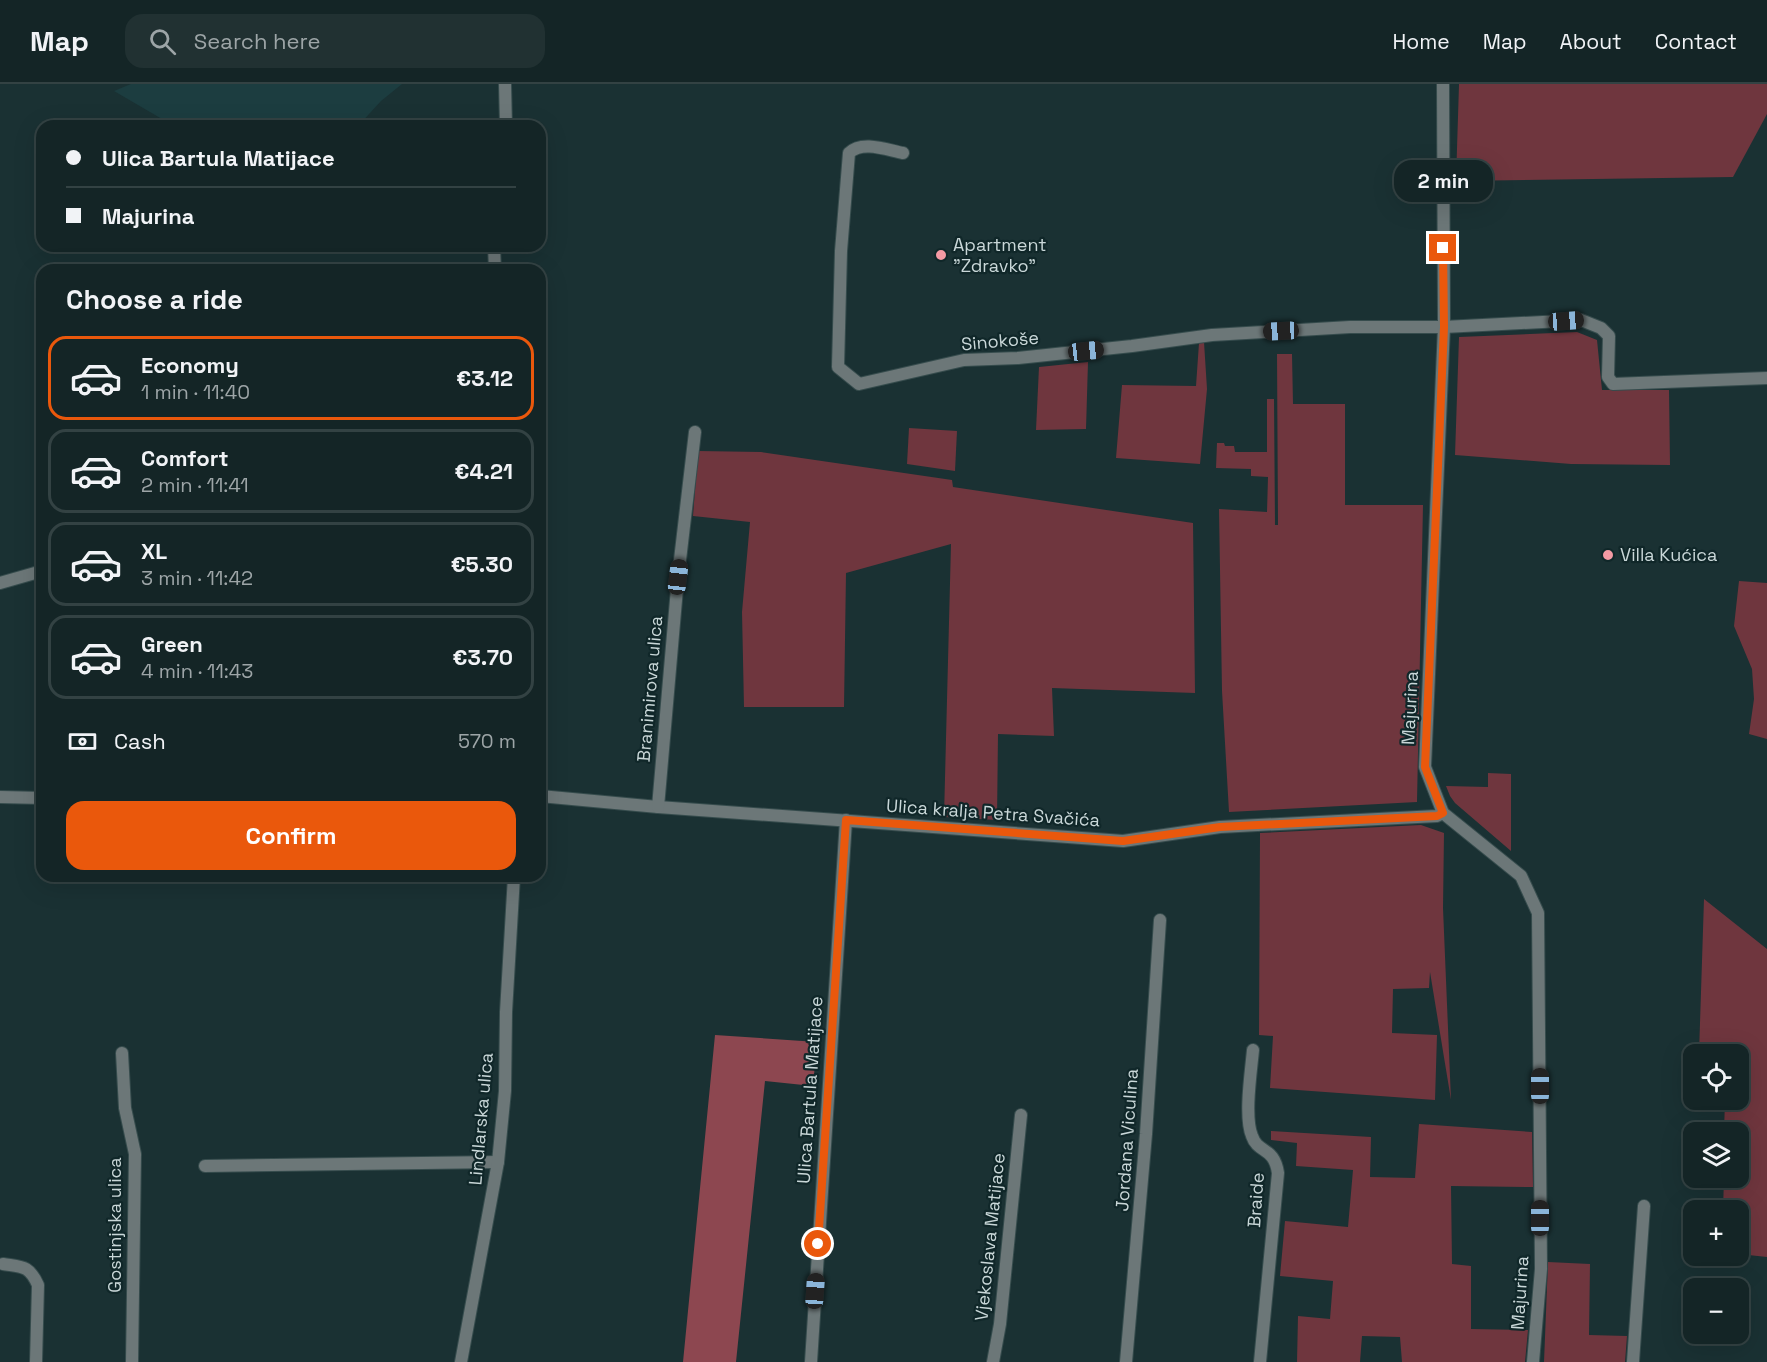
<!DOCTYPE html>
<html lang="en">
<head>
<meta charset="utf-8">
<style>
	body { margin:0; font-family:"Space Grotesk",sans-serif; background:#213132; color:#f1f3f6; height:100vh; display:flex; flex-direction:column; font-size:22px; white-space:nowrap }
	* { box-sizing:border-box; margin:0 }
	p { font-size:20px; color:#9da5a7 }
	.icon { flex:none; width:33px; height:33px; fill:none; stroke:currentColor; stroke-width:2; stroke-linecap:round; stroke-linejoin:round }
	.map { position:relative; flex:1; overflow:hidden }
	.drawer { position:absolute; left:36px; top:180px; width:510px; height:618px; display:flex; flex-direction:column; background:#142526; border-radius:18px; box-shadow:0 6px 24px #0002,0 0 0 2px #334243 }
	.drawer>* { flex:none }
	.top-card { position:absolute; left:36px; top:36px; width:510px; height:132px; border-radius:18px; box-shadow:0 6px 24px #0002,0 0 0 2px #334243; display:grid; align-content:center; height:132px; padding:0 30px; background:#142526 }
	.controls { position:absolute; left:1683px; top:960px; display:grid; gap:12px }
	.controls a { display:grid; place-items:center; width:66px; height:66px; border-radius:12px; background:#142526; box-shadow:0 6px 24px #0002,0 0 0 2px #334243; font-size:30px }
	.end { position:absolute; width:27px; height:27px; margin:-14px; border:8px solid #ea580c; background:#fff; box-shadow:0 0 0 3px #fff }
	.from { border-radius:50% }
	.bubble { position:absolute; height:42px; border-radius:18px; background:#142526; box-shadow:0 6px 24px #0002,0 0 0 2px #334243; font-size:20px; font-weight:700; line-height:42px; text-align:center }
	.car { position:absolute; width:18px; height:36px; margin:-18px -9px; border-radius:8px; box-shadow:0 0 4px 2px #0007; background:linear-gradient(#222 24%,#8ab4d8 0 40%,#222 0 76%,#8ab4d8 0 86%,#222 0) }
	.top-card b { display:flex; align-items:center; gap:21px; height:57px; font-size:22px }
	.top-card b+b { border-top:2px solid #334243 }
	.top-card i { width:15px; height:15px; background:#f1f3f6 }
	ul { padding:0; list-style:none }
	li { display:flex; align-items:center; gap:18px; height:84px; margin:0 12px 9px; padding:0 18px; border:3px solid #334243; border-radius:18px }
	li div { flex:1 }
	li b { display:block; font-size:22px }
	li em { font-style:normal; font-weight:700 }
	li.selected { border-color:#ea580c }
	li>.icon { width:54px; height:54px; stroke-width:1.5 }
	h2 { padding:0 30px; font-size:27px; line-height:72px }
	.pay { display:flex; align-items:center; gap:15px; height:66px; padding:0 30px; font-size:22px }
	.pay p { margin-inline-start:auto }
	.primary-button { display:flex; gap:12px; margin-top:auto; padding:12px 30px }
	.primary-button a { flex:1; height:69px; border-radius:18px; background:#ea580c; color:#fff; font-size:24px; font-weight:700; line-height:69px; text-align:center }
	header { display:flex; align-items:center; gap:36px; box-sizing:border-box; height:84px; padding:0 30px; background:#142526; border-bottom:2px solid #334243 }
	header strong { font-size:28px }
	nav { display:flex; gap:33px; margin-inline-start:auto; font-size:21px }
	.search { width:420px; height:54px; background:#213132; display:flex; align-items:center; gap:15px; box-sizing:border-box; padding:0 21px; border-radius:18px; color:#9da5a7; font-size:22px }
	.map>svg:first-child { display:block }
	.built { fill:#1c3d40 }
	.green { fill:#6f363e }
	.forest { fill:#8d4750 }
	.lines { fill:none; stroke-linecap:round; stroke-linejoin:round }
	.street-casing { stroke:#364c4d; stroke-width:14 }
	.street { stroke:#6c7778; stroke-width:12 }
	.route { stroke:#ea580c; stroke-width:8 }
	.poi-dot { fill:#f49aa4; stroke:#102729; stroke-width:2 }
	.labels { text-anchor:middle; stroke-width:4.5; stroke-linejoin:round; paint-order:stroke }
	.poi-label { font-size:18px; fill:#c9d7d8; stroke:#102729; text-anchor:start }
	.street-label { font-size:18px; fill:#c9d7d8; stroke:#102729 }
</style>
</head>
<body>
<header>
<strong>Map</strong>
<div class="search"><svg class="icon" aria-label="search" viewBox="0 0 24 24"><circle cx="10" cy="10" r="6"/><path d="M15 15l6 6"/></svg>Search here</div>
<nav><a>Home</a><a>Map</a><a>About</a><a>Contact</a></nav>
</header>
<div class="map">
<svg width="1767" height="1278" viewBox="0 0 1767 1278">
	<rect width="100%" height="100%" fill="#1a3133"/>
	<polygon class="built" points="131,0 402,0 381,17 358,42 174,42 114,7"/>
	<g class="green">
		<polygon points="1459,0 1767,0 1767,30 1733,93 1456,97"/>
		<polygon points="1577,248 1597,256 1602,306 1669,306 1670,381 1571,380 1455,371 1459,253"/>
		<polygon points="1204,258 1207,305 1200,380 1116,374 1122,301 1196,302 1199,259"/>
		<polygon points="1277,270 1292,270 1293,320 1345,320 1345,421 1423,421 1417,718 1229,728 1222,607 1219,425 1267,428 1268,393 1251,392 1251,385 1216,384 1217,359 1224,359 1225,362 1234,362 1235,368 1267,368 1267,315 1274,315 1275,441 1278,441"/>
		<polygon points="1088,278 1086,345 1036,346 1039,283"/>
		<polygon points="909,344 957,347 955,387 907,380"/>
		<polygon points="698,367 761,368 952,396 953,403 1193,439 1195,609 1052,604 1054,652 998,650 997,736 944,733 951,460 846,489 844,623 744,623 742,528 750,438 693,432"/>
		<polygon points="1739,497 1767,499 1767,655 1749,650 1754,615 1752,585 1734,542"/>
		<polygon points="1488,689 1511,690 1511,767 1455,719 1450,712 1446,702 1488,703"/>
		<polygon points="1421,741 1444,749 1443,824 1451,1016 1430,888 1429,904 1393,905 1392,949 1437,951 1435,1016 1270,1004 1273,952 1259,951 1260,749"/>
		<polygon points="1704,815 1767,865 1767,1173 1739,1170 1738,1126 1723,1126 1724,1094 1738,1094 1738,1048 1724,1048 1725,1016 1738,1016 1738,970 1699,970"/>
		<polygon points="1419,1040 1532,1048 1533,1103 1451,1102 1452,1180 1471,1182 1471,1245 1528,1246 1525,1278 1402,1278 1400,1253 1362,1252 1360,1278 1297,1278 1298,1232 1330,1235 1333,1197 1280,1192 1285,1137 1348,1143 1353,1086 1296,1082 1297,1059 1271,1056 1271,1047 1371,1053 1370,1093 1415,1094"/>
		<polygon points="1548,1178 1590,1180 1589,1251 1627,1252 1625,1278 1544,1278"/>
	</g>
	<polygon class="forest" points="715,951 817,958 813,1002 765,997 736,1278 683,1278"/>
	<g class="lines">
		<g class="street-casing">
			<g id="street">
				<polyline points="505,0 506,42"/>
				<polyline points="1443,0 1444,243 1425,683 1443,729 1521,792 1538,829 1541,1185 1533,1278"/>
				<path d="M903 69C887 66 862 56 849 69L841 167 838 283 859 300 964 276 1018 274 1132 262 1212 251 1350 243H1444L1581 236 1601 244 1609 252 1608 293 1613 300 1767 294"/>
				<polyline points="494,162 495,186"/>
				<polyline points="0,499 42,487"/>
				<polyline points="540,712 658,723 1123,757 1220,743 1437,732 1443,729"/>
				<polyline points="0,713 42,714"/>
				<polyline points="658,723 678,493 695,348"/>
				<path d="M1253 966C1251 988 1244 1033 1252 1052 1258 1070 1274 1062 1278 1089L1260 1278"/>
				<polyline points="122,969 125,1024 135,1070 132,1278"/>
				<polyline points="205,1082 498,1078"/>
				<path d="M3 1180C22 1183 29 1181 38 1201L36 1278"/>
				<polyline points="461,1278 498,1078 505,1007 506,928 514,792"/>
				<polyline points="811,1278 846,736"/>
				<polyline points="993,1278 1000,1240 1021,1031"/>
				<polyline points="1126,1278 1146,1050 1160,836"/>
				<polyline points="1633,1278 1644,1122"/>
			</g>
		</g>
		<use href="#street" class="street"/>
	</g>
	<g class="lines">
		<polyline class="route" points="818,1160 846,736 1123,757 1220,743 1437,732 1443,729 1425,683 1444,243 1443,164"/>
	</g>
	<g class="poi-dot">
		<circle cx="941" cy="171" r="6"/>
		<circle cx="1608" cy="471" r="6"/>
	</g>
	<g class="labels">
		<g class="poi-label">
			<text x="953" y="167">Apartment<tspan x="953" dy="21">"Zdravko"</tspan></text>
			<text x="1620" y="477">Villa Kućica</text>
		</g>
		<g class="street-label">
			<text transform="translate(1000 257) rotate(-5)" y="6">Sinokoše</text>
			<text transform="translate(650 605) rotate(-85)" y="6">Branimirova ulica</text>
			<text transform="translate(1410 624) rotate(-87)" y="6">Majurina</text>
			<text transform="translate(993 729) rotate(4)" y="6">Ulica kralja Petra Svačića</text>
			<text transform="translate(810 1006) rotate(-86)" y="6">Ulica Bartula Matijace</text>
			<text transform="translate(481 1035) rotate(-85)" y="6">Lindlarska ulica</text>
			<text transform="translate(1127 1056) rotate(-86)" y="6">Jordana Viculina</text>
			<text transform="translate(1256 1116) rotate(-86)" y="6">Braide</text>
			<text transform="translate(115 1141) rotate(-90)" y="6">Gostinjska ulica</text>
			<text transform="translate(990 1153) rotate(-84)" y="6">Vjekoslava Matijace</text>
			<text transform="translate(1520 1209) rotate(-86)" y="6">Majurina</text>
		</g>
	</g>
</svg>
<div class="controls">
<a><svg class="icon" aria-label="locate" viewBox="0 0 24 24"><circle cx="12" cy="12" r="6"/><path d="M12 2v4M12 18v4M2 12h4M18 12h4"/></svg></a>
<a><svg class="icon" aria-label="layers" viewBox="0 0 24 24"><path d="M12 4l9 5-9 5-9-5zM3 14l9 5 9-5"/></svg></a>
<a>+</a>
<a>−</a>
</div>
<i class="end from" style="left:818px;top:1160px"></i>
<i class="end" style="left:1443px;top:164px"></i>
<div class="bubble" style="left:1394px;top:76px;width:99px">2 min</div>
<i class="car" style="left:1566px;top:237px;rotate:86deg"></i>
<i class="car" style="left:1281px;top:247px;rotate:267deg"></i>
<i class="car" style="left:1086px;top:267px;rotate:84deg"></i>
<i class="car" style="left:678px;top:493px;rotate:7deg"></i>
<i class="car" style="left:1540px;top:1002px;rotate:0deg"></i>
<i class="car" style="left:1540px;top:1134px;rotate:0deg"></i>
<i class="car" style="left:815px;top:1207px;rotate:4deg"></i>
<div class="top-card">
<b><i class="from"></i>Ulica Bartula Matijace</b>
<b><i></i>Majurina</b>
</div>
<section class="drawer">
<h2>Choose a ride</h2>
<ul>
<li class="selected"><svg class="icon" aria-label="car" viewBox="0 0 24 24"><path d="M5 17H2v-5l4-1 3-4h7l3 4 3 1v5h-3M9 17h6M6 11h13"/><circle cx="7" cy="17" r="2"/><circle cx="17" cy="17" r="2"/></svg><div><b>Economy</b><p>1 min · 11:40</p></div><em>€3.12</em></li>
<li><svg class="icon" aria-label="car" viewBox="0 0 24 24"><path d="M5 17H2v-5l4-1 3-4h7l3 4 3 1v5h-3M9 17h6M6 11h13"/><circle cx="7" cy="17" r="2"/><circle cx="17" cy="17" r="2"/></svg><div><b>Comfort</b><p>2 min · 11:41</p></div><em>€4.21</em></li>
<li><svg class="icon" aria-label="car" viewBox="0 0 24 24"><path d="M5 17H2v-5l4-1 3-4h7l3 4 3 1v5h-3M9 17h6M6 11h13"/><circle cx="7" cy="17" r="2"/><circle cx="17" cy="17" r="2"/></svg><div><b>XL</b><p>3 min · 11:42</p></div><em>€5.30</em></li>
<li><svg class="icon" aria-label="car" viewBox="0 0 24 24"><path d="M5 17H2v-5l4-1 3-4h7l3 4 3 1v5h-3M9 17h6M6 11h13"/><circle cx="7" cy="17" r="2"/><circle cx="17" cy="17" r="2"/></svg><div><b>Green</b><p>4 min · 11:43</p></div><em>€3.70</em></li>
</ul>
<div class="pay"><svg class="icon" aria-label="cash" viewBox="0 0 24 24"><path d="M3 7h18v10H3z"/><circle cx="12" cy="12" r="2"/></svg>Cash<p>570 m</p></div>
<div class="primary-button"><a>Confirm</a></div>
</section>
</div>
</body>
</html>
